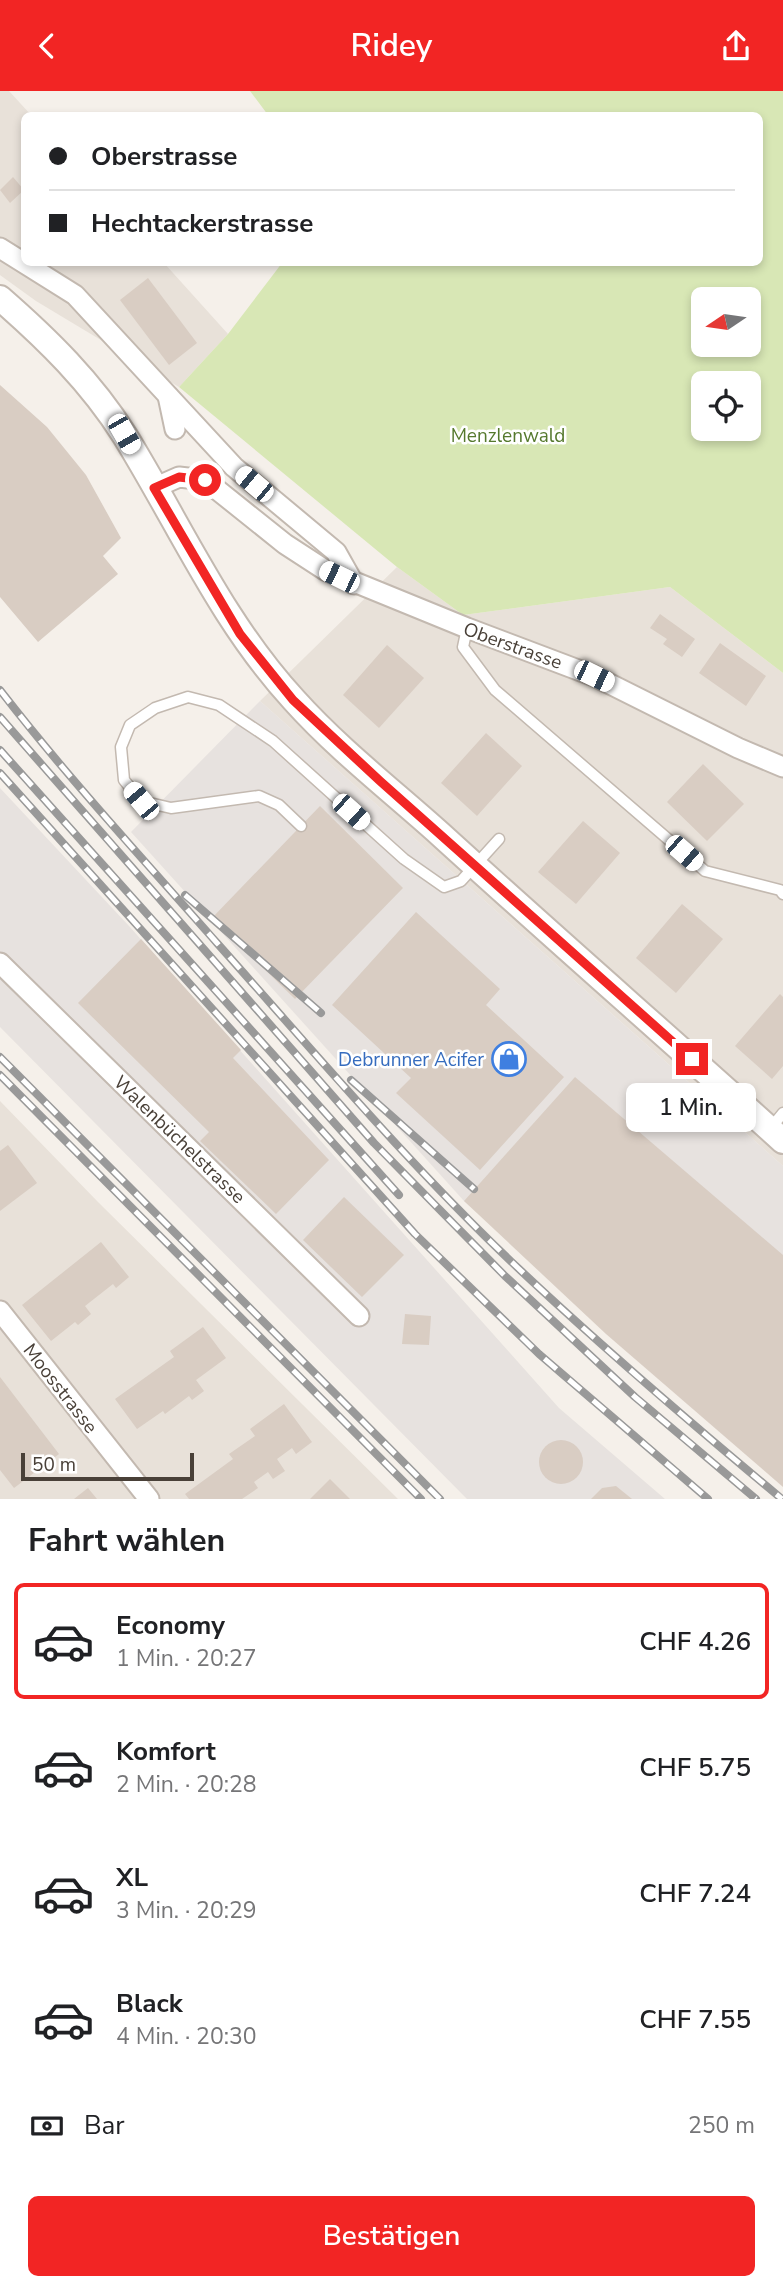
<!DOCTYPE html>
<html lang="de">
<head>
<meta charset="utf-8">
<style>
	body { margin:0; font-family:"Nunito Sans",sans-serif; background:#f6f6f6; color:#202124; height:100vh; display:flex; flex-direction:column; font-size:26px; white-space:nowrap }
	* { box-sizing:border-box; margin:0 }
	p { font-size:23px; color:#757577 }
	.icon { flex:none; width:38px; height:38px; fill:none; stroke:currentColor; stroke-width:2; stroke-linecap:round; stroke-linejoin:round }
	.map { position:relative; height:1408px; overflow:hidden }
	.drawer { display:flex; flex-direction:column; background:#fff; flex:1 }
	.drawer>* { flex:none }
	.hud { position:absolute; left:21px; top:21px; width:742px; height:154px; border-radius:10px; box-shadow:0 4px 10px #0003; display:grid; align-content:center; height:154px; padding:0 28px; background:#fff }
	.needle { width:46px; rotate:257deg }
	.fabs { position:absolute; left:691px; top:196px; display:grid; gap:14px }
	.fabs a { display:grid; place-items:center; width:70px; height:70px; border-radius:10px; background:#fff; box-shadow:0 4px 10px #0003; font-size:35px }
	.scale { position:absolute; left:21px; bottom:18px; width:173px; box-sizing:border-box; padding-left:7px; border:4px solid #494038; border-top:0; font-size:19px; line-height:24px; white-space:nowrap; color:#494038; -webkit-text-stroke:5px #fff; paint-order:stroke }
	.end { position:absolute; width:32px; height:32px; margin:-16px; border:9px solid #f22524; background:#fff; box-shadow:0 0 0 4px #fff }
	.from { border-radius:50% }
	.bubble { position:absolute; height:49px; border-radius:10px; background:#fff; box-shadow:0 4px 10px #0003; font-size:23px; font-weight:600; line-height:49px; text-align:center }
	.car { position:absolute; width:21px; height:42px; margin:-21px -10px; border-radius:9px; box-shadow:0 0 5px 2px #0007; background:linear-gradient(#fff 24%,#345 0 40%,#fff 0 76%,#345 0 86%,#fff 0) }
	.hud b { display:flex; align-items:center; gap:24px; height:66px; font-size:26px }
	.hud b+b { border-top:2px solid #e0e0e0 }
	.hud i { width:18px; height:18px; background:#202124 }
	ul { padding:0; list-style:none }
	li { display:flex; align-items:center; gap:21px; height:116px; margin:0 14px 10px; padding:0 14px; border:4px solid transparent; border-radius:10px }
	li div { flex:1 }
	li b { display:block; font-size:26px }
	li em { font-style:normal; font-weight:600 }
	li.selected { border-color:#f22524 }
	li>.icon { width:63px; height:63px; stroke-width:1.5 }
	h2 { padding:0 28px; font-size:32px; line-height:84px }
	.pay { display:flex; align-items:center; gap:18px; height:77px; padding:0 28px; font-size:26px }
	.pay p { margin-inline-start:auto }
	.action { display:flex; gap:14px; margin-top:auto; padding:14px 28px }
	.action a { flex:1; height:80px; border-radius:10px; background:#f22524; color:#fff; font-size:28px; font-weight:600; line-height:80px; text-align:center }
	header { display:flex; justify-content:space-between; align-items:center; height:91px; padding:0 28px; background:#f22524; color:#fff; font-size:32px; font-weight:600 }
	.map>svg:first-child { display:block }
	.residential { fill:#e8e1d9 }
	.industrial { fill:#e7e2df }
	.green { fill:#d8e7b5; fill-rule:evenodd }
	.building { fill:#d9cdc3 }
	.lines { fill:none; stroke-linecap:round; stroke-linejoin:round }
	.service-casing { stroke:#c3b9b0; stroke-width:13 }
	.minor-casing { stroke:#c3b9b0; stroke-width:23 }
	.tertiary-casing { stroke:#c3b9b0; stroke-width:28 }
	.service { stroke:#fff; stroke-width:10 }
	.minor { stroke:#fff; stroke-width:19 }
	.tertiary { stroke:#fff; stroke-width:24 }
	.rail-casing { stroke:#999; stroke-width:8 }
	.rail { stroke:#fff; stroke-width:5; stroke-dasharray:16; stroke-linecap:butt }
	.route { stroke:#f22524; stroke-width:9 }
	.labels { text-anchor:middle; stroke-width:5; stroke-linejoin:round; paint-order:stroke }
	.park-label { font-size:19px; fill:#55792d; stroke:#fff }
	.street-label { font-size:19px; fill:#494038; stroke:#fff }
	.shop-label { font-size:19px; fill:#366cbe; stroke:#fff; text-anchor:end }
</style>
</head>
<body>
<header><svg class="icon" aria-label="back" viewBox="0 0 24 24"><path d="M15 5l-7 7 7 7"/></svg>Ridey<svg class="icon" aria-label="share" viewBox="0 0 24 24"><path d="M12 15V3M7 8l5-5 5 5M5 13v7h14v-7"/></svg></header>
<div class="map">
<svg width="783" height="1408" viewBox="0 0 783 1408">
	<rect width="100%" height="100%" fill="#f5f0ea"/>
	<g class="residential">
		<polygon points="0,0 9,0 31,24 24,24 24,172 164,172 228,243 179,296 36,210 0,184"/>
		<polygon points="397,476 463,524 670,496 783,582 783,1075 260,610"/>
		<polygon points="0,1010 98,1111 398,1408 0,1408"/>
	</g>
	<g class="industrial">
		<polygon points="260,610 783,1075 783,1384 464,1110 131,741"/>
		<polygon points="0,697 129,835 559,1317 665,1408 467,1408 0,936"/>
	</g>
	<path class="green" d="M250 0H783V582L670 496 463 524 397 476 179 296 228 243 282 172H760V24H268ZM704 208H749V254H704ZM704 292H749V338H704Z"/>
	<g class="building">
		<polygon points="13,86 24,99 10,112 0,99"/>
		<polygon points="148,187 197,252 169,274 120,209"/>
		<polygon points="0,294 47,336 86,384 121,447 103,465 118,483 38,551 0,506"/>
		<polygon points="660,523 695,548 682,566 663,553 667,548 650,537"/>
		<polygon points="720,552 766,585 746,615 699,582"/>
		<polygon points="387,554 424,587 379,637 343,604"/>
		<polygon points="486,642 522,675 477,725 441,692"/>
		<polygon points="703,673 744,713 707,750 667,711"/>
		<polygon points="320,715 403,797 295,908 212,827"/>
		<polygon points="583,730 620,762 576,813 538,781"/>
		<polygon points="682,813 723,848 676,902 636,867"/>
		<polygon points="416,821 500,898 486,914 564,986 480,1079 396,1002 411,987 332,914"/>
		<polygon points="141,848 241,959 233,967 329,1069 276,1123 200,1050 209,1041 78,912"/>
		<polygon points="780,903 783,906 783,975 772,988 735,955"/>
		<polygon points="575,986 783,1164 783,1396 606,1243 464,1110"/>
		<polygon points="8,1054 37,1092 0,1120 0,1060"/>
		<polygon points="344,1106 404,1164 362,1206 303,1149"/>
		<polygon points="101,1151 129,1186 116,1197 113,1193 85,1215 91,1223 78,1234 75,1231 51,1250 22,1214"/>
		<polygon points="405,1223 431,1225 429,1254 402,1253"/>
		<polygon points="203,1236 226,1267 196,1289 204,1300 192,1309 189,1305 165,1323 163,1320 137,1338 115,1308 174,1266 170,1260"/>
		<polygon points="0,1286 59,1363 14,1397 0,1379"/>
		<polygon points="284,1313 312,1351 296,1363 292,1357 277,1368 285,1380 273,1388 268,1381 254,1391 258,1397 242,1408 189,1408 185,1403 233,1368 229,1363 255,1345 250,1338"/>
		<circle cx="561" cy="1371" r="22"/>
		<polygon points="330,1388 350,1408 310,1408"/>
		<polygon points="616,1395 632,1408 591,1408 602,1397"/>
		<polygon points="88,1397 97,1408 74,1408 79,1404"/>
	</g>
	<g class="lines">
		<g class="service-casing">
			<g id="service">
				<polyline points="467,537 463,556 495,599 705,780 780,799 783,803"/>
				<polyline points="301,735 279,714 259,705 171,717 141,710 124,689 121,656 130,634 155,617 188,606 219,614 273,650 404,768 444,796 461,790 499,748"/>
				<polyline points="770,1038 783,1022"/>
			</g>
		</g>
		<g class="minor-casing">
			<g id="minor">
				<polyline points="0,157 75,204 234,376 336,461 354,493"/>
				<polyline points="168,305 175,338"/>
				<polyline points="154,397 179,386 205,389 285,453 325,479 467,537 594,585 738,657 783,676"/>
				<polyline points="0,872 359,1225"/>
				<polyline points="0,1220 149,1408"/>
			</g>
		</g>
		<g class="tertiary-casing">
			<path id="tertiary" d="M0 207C47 248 91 291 125 345 180 434 222 531 294 609 338 658 391 699 440 743 553 846 669 947 783 1050"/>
		</g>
		<use href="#service" class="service"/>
		<use href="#minor" class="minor"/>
		<use href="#tertiary" class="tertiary"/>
		<g class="rail-casing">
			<g id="rail">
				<path d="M0 599C68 687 144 769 217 852 315 962 411 1076 518 1177 603 1257 692 1333 782 1408"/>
				<polyline points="0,626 374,1052 505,1185 635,1306 756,1408"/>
				<polyline points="0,659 399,1104"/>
				<polyline points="0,682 415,1143 539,1263 708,1408"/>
				<polyline points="185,804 321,922"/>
				<polyline points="0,966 440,1408"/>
				<polyline points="0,984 421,1408"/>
				<polyline points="351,989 474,1098"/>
			</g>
		</g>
		<use href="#rail" class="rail"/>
	</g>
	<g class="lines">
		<polyline class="route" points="205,389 179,386 154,397 240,543 293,609 380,690 692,968"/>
	</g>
	<defs>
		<g id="shop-ring" transform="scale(1.75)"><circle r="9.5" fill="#fff" stroke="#3f7fe0" stroke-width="1.5"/><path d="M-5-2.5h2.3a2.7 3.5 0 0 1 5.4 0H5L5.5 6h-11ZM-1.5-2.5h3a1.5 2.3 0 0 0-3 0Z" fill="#3f7fe0"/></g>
	</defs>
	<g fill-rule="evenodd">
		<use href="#shop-ring" x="509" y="968"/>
	</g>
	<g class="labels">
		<g class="park-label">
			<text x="508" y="351">Menzlenwald</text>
		</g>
		<g class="street-label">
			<text transform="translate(513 554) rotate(20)" y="7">Oberstrasse</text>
			<text transform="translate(180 1048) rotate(44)" y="7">Walenbüchelstrasse</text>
			<text transform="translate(61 1297) rotate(52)" y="7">Moosstrasse</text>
		</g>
		<g class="shop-label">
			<text x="484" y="975">Debrunner Acifer</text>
		</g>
	</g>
</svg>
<div class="fabs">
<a><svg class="needle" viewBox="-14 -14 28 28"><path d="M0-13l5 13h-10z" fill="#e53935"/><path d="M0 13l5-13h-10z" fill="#757577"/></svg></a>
<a><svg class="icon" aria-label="locate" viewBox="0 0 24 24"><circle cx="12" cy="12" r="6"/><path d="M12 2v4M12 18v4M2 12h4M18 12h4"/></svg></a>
</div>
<div class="scale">50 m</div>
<i class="end from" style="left:205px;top:389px"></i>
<i class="end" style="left:692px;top:968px"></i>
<div class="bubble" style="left:626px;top:992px;width:130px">1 Min.</div>
<i class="car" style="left:124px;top:343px;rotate:150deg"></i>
<i class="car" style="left:254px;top:393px;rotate:310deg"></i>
<i class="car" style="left:339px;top:486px;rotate:296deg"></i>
<i class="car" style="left:594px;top:585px;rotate:116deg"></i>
<i class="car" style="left:141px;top:710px;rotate:320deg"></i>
<i class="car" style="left:351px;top:721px;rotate:132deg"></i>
<i class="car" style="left:684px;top:762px;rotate:131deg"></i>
<div class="hud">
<b><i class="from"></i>Oberstrasse</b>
<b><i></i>Hechtackerstrasse</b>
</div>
</div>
<section class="drawer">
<h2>Fahrt wählen</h2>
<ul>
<li class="selected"><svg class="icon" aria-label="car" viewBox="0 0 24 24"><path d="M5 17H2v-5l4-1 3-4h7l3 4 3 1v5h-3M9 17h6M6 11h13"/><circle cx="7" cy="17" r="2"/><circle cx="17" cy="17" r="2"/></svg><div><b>Economy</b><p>1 Min. · 20:27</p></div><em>CHF 4.26</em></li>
<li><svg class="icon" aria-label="car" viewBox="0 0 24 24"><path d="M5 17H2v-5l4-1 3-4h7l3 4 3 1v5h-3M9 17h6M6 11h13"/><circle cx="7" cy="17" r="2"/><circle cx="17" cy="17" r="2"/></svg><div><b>Komfort</b><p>2 Min. · 20:28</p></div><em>CHF 5.75</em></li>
<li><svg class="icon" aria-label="car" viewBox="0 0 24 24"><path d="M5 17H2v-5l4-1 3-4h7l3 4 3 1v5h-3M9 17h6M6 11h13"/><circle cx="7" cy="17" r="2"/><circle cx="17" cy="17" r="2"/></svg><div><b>XL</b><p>3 Min. · 20:29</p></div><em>CHF 7.24</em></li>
<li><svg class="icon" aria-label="car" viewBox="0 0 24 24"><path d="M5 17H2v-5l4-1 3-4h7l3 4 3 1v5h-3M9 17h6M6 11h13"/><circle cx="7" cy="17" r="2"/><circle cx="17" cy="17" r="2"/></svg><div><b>Black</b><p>4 Min. · 20:30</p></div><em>CHF 7.55</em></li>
</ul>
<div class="pay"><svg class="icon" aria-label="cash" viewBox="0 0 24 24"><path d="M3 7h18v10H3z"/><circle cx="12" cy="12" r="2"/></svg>Bar<p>250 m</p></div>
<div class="action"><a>Bestätigen</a></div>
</section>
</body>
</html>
